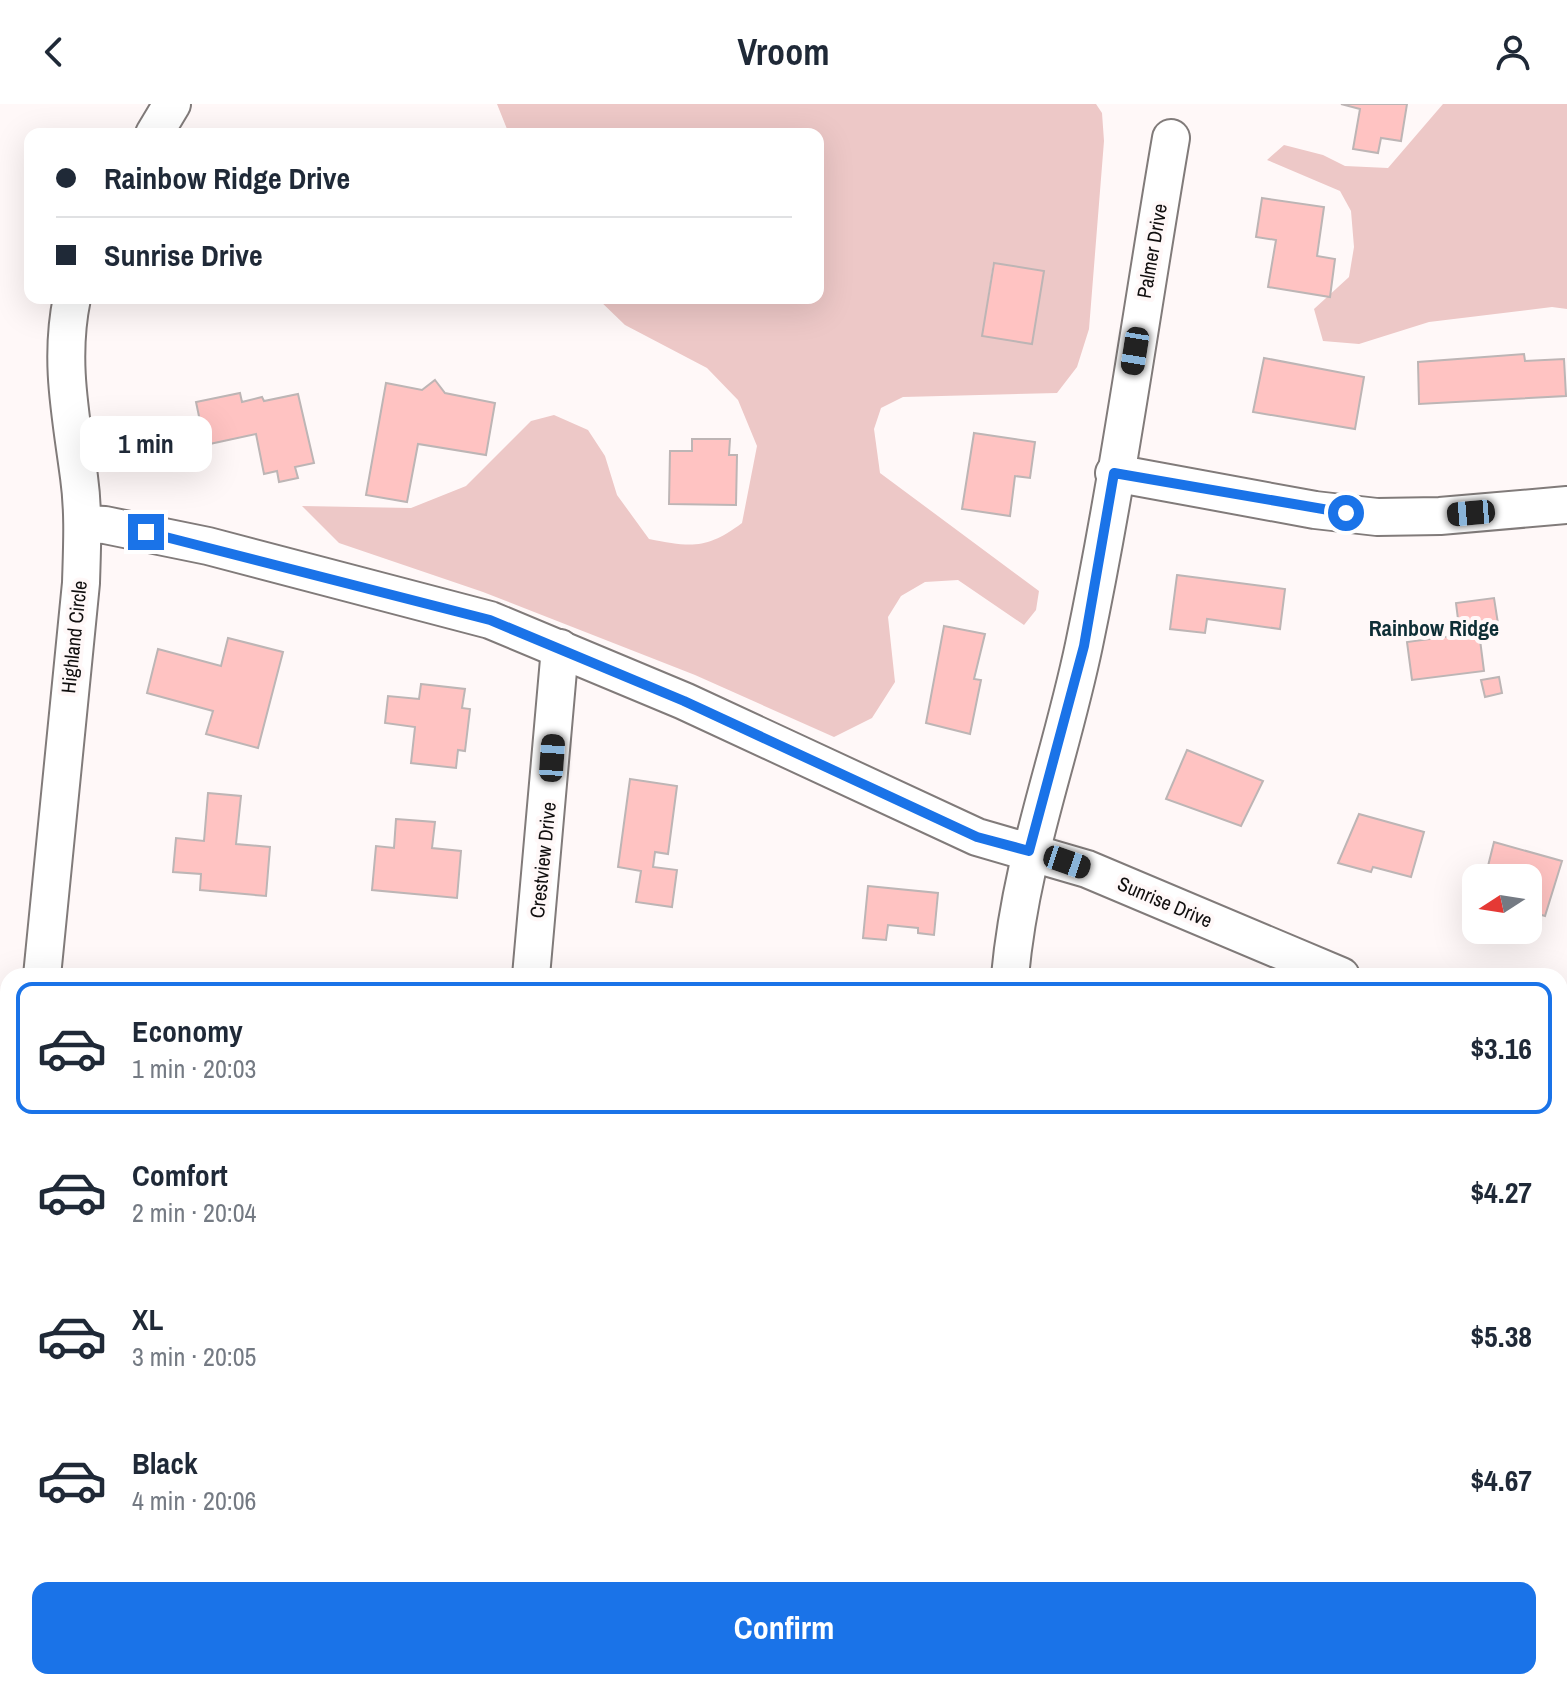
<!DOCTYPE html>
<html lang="en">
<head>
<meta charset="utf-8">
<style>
	body { margin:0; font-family:"Archivo Narrow",sans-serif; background:#f6f6f7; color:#1f2937; height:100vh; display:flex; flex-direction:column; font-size:30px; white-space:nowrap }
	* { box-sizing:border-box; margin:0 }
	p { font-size:26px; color:#747a83 }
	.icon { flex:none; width:44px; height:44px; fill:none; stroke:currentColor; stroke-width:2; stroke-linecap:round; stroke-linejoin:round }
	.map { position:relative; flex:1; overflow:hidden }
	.side { position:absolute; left:0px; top:864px; width:1568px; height:722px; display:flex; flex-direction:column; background:#fff; border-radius:24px 24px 0 0; box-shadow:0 8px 32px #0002 }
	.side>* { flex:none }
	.top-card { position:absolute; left:24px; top:24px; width:800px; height:176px; border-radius:16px; box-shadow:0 8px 32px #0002; display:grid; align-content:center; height:176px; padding:0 32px; background:#fff }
	.needle { width:52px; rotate:258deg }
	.fabs { position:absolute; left:1462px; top:760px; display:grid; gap:16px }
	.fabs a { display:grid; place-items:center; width:80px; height:80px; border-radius:16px; background:#fff; box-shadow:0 8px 32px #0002; font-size:40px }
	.end { position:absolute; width:36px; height:36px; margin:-18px; border:10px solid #1a73e8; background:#fff; box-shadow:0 0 0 4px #fff }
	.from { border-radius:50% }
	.bubble { position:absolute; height:56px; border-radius:16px; background:#fff; box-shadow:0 8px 32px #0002; font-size:26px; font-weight:800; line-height:56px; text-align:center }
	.car { position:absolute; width:24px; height:48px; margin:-24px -12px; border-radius:10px; box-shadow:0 0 6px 2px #0007; background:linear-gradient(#222 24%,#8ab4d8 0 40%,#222 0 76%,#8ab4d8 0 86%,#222 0) }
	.top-card b { display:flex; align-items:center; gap:28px; height:76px; font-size:30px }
	.top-card b+b { border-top:2px solid #e0e1e3 }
	.top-card i { width:20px; height:20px; background:#1f2937 }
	ul { padding:14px 0 0; list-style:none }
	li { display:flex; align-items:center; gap:24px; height:132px; margin:0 16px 12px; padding:0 16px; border:4px solid transparent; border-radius:16px }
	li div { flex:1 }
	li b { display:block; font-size:30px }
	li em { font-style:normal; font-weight:800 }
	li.current { border-color:#1a73e8 }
	li>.icon { width:72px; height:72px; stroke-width:1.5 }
	.button { display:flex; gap:16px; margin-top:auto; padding:16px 32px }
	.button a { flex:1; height:92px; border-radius:16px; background:#1a73e8; color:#fff; font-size:32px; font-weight:800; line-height:92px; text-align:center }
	header { display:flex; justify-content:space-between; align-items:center; height:104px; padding:0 32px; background:#fff; font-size:36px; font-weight:800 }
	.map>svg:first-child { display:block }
	.green { fill:#edc8c7; fill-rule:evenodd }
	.building { fill:#ffc3c2; stroke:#bdb5b5; stroke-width:2 }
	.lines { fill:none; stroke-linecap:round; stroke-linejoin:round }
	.minor-casing { stroke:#817b7a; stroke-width:40 }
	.minor { stroke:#fff; stroke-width:36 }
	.route { stroke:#1a73e8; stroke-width:10 }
	.labels { text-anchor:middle; stroke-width:8; stroke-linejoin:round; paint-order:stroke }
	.street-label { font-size:20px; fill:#110f0f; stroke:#fff8f8 }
	.neighbourhood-label { font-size:22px; font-weight:bold; fill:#0d2e35; stroke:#fff8f8 }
</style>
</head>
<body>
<header><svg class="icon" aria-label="back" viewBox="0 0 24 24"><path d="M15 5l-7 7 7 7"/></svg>Vroom<svg class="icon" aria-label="person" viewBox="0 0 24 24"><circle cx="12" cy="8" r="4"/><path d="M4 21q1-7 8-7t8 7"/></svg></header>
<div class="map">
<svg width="1567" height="1585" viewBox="0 0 1567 1585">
	<rect width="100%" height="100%" fill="#fff8f8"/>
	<g class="green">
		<path d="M497 0H1096L1102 9 1104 37 1089 225 1077 263 1057 289 903 293 881 304 874 325 880 369 1039 487 1036 506 1024 521 958 476 925 478 901 492 888 513 895 578 872 614 834 633 695 571 483 488 339 439 302 402 411 404 466 382 531 317 554 311 588 326 605 352 617 391 649 435C691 443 706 446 742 419L757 342 738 296 707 264 625 221 597 194H818V30H509ZM993 160 1044 167 1032 240 982 232Z"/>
		<polygon points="1443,0 1567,0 1567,205 1552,203 1429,218 1359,240 1323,237 1314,205 1349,173 1354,143 1351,107 1340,87 1267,56 1284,41 1323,51 1345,62 1388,64"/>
	</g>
	<g class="building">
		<polygon points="1341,0 1407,0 1401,37 1381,34 1378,49 1353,45 1360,5"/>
		<polygon points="1262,94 1324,103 1317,152 1335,155 1330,193 1268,183 1276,136 1256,133"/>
		<polygon points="994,159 1044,167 1032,240 982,232"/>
		<polygon points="1524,250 1525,257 1564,255 1566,292 1419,300 1418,258"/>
		<polygon points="1264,254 1364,273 1355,325 1253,308"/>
		<polygon points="435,276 445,289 495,299 486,351 418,340 407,398 366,391 386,279 422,286"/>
		<polygon points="240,289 242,298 262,293 264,297 298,290 314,359 295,363 298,374 279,378 277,367 264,370 256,330 205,341 196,298"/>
		<polygon points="974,329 1035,338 1030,374 1015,372 1010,412 962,405"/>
		<polygon points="692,335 730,335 729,351 737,351 736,401 669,400 670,347 692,347"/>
		<polygon points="1177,471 1285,485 1280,525 1207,515 1205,529 1170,525"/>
		<polygon points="1494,494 1499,526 1479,528 1484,567 1412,576 1407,538 1460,531 1456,499"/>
		<polygon points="944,522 985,530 974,575 981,576 970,630 926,619"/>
		<polygon points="228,534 283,548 258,644 206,630 213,607 147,589 158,545 221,562"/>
		<polygon points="1499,573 1502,589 1485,593 1481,576"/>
		<polygon points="421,580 465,585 462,604 470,605 465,647 458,646 456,664 411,659 415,623 385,619 388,592 419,595"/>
		<polygon points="1187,646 1263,677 1241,722 1166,695"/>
		<polygon points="630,675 677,682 668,750 655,748 653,763 677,766 672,803 636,798 641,767 618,763"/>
		<polygon points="208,689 241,692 236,740 270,743 266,792 200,786 201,770 173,768 176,734 204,737"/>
		<polygon points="1359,710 1424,728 1411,773 1373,763 1371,768 1338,759"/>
		<polygon points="396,715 435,718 432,744 461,747 457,794 372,786 376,742 394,744"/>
		<polygon points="1494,738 1562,757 1545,812 1528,807 1528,774 1485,774"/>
		<polygon points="868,782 938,789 934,831 918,829 918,824 888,821 886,836 863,834"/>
		<polygon points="1561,1056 1567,1057 1567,1136 1560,1134"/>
		<polygon points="1560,1164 1567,1165 1567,1250 1560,1250"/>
		<polygon points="1560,1294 1566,1294 1560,1347"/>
		<polygon points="1560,1457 1567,1458 1564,1509 1567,1544 1560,1543"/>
		<polygon points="86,1578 131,1578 131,1585 85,1585"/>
		<polygon points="342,1578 389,1578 388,1585 341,1585"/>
		<polygon points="1008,1578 1031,1578 1084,1583 1007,1585"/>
		<polygon points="1269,1578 1324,1578 1322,1585 1267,1585"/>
		<polygon points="1488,1578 1535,1578 1534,1585 1486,1585"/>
	</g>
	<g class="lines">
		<g class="minor-casing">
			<g id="minor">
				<polyline points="154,30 172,0"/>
				<polyline points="1114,369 1315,406 1377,413 1440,412 1567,401"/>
				<polyline points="83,420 105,421 208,442 490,516 684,597 977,733 1087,765 1341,872"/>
				<path d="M42 872 81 479C82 444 84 409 79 373 71 312 59 256 72 194"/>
				<polyline points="531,872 560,544"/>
				<path d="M1010 872C1021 753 1060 656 1084 541 1119 374 1142 203 1171 34"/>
				<polyline points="1560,965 1567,968"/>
				<polyline points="0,1322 8,1236"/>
				<polyline points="462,1585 462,1578"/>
				<polyline points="941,1585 941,1578"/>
				<polyline points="1405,1585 1406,1578"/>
			</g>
		</g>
		<use href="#minor" class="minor"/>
	</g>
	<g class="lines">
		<polyline class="route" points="146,428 490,516 684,597 977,733 1029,747 1084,542 1114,369 1346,409"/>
	</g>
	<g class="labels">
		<g class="street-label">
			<text transform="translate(1152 147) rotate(-80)" y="7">Palmer Drive</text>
			<text transform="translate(74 533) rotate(-84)" y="7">Highland Circle</text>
			<text transform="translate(543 756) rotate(-84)" y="7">Crestview Drive</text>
			<text transform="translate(1165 798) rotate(23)" y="7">Sunrise Drive</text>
		</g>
		<g class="neighbourhood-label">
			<text x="1434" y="532">Rainbow Ridge</text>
		</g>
	</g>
</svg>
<div class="fabs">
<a><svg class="needle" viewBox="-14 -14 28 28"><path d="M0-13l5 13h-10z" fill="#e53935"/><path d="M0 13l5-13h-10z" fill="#747a83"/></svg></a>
</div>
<i class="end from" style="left:1346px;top:409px"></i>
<i class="end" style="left:146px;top:428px"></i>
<div class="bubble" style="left:80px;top:312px;width:132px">1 min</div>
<i class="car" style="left:1135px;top:247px;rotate:189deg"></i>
<i class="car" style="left:1471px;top:409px;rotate:265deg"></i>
<i class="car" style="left:552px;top:654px;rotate:4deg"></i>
<i class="car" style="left:1067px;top:758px;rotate:109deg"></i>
<div class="top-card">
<b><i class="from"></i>Rainbow Ridge Drive</b>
<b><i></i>Sunrise Drive</b>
</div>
<section class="side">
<ul>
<li class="current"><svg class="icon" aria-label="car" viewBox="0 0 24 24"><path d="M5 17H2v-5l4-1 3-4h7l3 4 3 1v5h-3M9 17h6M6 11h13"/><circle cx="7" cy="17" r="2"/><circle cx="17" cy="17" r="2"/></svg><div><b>Economy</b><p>1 min · 20:03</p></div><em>$3.16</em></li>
<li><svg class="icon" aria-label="car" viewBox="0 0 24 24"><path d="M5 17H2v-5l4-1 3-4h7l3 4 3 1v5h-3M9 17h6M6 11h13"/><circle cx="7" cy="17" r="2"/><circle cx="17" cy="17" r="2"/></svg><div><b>Comfort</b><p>2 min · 20:04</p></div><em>$4.27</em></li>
<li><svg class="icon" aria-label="car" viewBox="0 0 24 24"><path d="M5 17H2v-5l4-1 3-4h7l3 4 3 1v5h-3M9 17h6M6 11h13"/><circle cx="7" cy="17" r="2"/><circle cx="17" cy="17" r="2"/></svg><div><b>XL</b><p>3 min · 20:05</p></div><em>$5.38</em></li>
<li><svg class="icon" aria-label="car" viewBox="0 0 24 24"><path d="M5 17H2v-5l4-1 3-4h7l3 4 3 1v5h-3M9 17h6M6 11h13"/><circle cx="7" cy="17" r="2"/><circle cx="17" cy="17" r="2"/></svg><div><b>Black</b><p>4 min · 20:06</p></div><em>$4.67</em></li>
</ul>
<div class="button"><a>Confirm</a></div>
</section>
</div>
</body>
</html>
